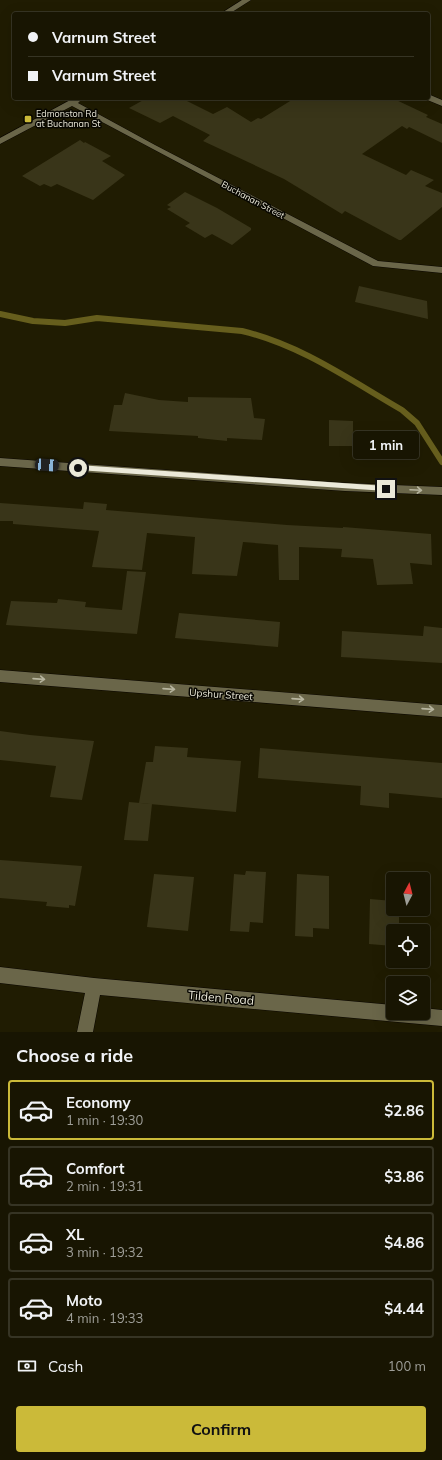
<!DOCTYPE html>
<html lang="en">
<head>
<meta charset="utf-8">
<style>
	body { margin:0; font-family:Mulish,sans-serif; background:#252211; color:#f1f3f6; height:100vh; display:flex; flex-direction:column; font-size:15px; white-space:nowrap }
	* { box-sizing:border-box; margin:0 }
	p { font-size:13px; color:#9f9f99 }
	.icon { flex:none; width:22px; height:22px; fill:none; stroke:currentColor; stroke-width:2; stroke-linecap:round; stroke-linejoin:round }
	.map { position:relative; height:1032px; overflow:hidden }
	.sheet { display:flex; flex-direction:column; background:#181502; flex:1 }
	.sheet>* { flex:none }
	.hud { position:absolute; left:12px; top:12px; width:418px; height:88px; border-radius:4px; box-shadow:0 4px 16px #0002,0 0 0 1px #363424; display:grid; align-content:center; height:88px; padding:0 16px; background:#181502 }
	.needle { width:26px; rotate:7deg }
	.buttons { position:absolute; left:386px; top:872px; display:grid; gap:8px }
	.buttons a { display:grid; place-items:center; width:44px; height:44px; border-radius:4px; background:#181502; box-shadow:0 4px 16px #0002,0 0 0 1px #363424; font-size:20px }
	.end { position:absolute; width:18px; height:18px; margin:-9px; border:5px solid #ebe9d9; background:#111; box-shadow:0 0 0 2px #111 }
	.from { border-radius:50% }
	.bubble { position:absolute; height:28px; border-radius:4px; background:#181502; box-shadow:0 4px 16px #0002,0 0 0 1px #363424; font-size:13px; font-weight:700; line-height:28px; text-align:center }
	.car { position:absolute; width:12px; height:24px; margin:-12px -6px; border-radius:5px; box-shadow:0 0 3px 1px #0007; background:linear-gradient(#222 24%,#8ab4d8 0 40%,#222 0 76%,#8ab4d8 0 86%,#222 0) }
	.hud b { display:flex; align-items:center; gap:14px; height:38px; font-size:15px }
	.hud b+b { border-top:1px solid #363424 }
	.hud i { width:10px; height:10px; background:#f1f3f6 }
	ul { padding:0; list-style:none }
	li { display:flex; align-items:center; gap:12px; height:60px; margin:0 8px 6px; padding:0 8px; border:2px solid #363424; border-radius:4px }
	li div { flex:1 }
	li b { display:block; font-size:15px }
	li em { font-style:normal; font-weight:700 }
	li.selected { border-color:#cbba39 }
	li>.icon { width:36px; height:36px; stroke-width:1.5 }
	h2 { padding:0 16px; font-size:18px; line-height:48px }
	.pay { display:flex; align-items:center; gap:10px; height:44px; padding:0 16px; font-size:15px }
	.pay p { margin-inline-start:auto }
	.primary-button { display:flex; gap:8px; margin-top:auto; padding:8px 16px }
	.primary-button a { flex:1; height:46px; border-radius:4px; background:#cbba39; color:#111; font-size:16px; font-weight:700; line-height:46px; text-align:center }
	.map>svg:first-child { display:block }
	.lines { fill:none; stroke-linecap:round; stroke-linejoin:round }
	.stream { stroke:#665e1d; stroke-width:6 }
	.building { fill:#393519 }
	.minor-casing { stroke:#0a0600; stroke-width:1 }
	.minor { fill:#6a6649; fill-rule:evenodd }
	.oneway { stroke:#b7b59f }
	.route { fill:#ebe9d9 }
	.poi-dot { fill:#cbba39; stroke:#080701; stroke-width:1.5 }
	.labels { text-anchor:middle; stroke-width:3; stroke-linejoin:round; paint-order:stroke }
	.far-poi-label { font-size:9px; fill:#ebe9d9; stroke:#080701; text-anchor:start }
	.far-street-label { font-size:9px; fill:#ebe9d9; stroke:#080701 }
	.street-label { font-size:10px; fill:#ebe9d9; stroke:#080701 }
	.near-street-label { font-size:12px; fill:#ebe9d9; stroke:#080701 }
</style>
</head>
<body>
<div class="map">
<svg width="442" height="1032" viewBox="0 0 442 1032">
	<rect width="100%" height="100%" fill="#201c02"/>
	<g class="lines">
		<path class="stream" d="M0 314 33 321 65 323 97 318 242 331C301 345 350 380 402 410L417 423 442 462"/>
	</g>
	<g class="building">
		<polygon points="147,98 181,98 213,114 227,107 251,122 258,118 261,119 295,98 392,98 428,115 426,117 442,124 442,143 409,127 407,129 402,126 362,154 406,175 411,170 434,180 425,186 442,193 442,207 401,240 399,240 345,211 342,214 284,179 203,141 210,135 173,116 160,123 129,108"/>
		<polygon points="80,140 84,143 85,142 111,156 102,161 125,175 93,200 57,184 51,187 44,184 40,186 22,176"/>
		<polygon points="185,192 217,208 251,228 251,230 232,245 212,234 205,238 185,226 190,223 167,209 171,207 167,205"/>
		<polygon points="359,286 427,301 428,319 355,302"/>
		<polygon points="125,393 159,400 188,402 188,397 251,398 254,418 265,419 262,440 227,438 227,441 198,438 198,436 109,431 114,405 122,405"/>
		<polygon points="329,420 353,421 353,446 329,446"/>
		<polygon points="84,502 107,504 106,510 287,525 343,528 343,527 431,534 432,565 410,563 413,584 377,585 373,559 341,557 342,549 299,547 299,580 279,580 278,545 243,542 237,576 192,574 195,537 147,533 142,570 92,567 99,531 13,524 13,521 0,521 0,503 83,509"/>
		<polygon points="127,571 146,572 137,634 6,625 11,601 57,603 58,599 86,602 85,607 122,610"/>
		<polygon points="179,613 280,622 278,647 175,638"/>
		<polygon points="424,626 442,628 442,663 341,657 342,631 423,636"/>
		<polygon points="0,731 30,735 94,741 82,800 50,797 56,766 0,760"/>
		<polygon points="155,746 188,748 187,757 241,761 236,812 139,803 146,762 153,762"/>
		<polygon points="260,748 442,763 442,798 389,793 389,808 360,805 361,786 258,778"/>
		<polygon points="129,802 152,804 148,841 124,840"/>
		<polygon points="0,860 82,866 75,906 69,905 69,908 46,906 47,902 0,898"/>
		<polygon points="246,871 266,872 263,923 250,922 249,932 230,931 234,874 245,875"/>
		<polygon points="154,874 194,877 188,931 147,927"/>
		<polygon points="297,874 329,876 329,929 313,928 313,937 295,936"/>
		<polygon points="370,899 393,901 393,909 399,909 399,931 393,931 393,946 369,944"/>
	</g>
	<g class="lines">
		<g class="minor-casing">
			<g id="minor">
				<polygon points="242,0 251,0 229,14 220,14"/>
				<polygon points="428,94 442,100 442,106 425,99 428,98"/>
				<polygon points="74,98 80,98 81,100 78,103 155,145 378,261 442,267 442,273 373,266 72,106 0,144 0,138"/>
				<polygon points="0,458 345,483 442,487 442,495 345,491 0,466"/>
				<polygon points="0,670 442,705 442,717 0,682"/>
				<polygon points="0,967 94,978 393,1005 393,1013 423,1013 423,1008 442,1010 442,1026 100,995 93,1032 77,1032 85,993 0,983"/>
			</g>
		</g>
		<use href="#minor" class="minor"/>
	</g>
	<defs><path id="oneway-shaft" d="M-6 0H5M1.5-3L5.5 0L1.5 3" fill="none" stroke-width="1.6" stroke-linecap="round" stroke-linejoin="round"/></defs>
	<g class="oneway">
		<use href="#oneway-shaft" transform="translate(416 490) rotate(3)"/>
		<use href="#oneway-shaft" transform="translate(39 679) rotate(4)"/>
		<use href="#oneway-shaft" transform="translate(169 689) rotate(4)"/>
		<use href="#oneway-shaft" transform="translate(298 699) rotate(4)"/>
		<use href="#oneway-shaft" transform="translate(428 709) rotate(4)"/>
	</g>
	<polygon class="route" points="78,465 386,486 390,489 386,491 78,470 75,468"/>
	<rect class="poi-dot" x="24" y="115" width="8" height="8" rx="2"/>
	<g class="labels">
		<g class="far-poi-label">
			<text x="36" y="117">Edmonston Rd<tspan x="36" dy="10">at Buchanan St</tspan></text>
		</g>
		<g class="far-street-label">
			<text transform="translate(253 200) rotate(28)" y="3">Buchanan Street</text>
		</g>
		<g class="street-label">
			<text transform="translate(221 694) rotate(4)" y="4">Upshur Street</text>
		</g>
		<g class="near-street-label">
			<text transform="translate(221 998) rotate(5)" y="4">Tilden Road</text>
		</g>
	</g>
</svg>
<div class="buttons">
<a><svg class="needle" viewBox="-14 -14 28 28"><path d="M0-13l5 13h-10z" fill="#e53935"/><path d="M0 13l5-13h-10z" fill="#9f9f99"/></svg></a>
<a><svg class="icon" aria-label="locate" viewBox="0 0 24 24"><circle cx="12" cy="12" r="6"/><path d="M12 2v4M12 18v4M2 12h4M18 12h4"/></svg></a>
<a><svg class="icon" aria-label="layers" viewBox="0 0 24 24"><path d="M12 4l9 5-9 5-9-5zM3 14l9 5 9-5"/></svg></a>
</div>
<i class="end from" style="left:78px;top:468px"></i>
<i class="end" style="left:386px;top:489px"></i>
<div class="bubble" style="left:353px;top:431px;width:66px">1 min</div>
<i class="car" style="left:47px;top:465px;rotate:94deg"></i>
<div class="hud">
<b><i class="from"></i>Varnum Street</b>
<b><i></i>Varnum Street</b>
</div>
</div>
<section class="sheet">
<h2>Choose a ride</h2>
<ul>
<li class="selected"><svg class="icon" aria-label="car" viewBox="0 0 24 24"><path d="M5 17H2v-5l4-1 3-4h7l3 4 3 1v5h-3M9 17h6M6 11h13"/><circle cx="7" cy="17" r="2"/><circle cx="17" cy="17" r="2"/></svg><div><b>Economy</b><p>1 min · 19:30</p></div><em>$2.86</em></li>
<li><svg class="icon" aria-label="car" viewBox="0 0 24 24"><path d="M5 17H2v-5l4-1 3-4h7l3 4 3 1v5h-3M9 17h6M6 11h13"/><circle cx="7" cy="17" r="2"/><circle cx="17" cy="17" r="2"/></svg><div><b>Comfort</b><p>2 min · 19:31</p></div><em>$3.86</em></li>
<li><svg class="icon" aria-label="car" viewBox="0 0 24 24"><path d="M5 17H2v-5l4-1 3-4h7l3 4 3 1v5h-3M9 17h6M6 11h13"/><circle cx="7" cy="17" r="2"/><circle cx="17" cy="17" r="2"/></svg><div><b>XL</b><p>3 min · 19:32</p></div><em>$4.86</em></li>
<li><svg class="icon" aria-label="car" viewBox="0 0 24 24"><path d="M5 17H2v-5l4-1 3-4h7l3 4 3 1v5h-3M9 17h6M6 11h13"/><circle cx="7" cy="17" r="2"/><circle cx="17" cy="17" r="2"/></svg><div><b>Moto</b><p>4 min · 19:33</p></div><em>$4.44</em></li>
</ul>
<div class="pay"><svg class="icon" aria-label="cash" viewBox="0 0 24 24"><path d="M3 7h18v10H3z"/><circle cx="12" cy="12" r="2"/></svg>Cash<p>100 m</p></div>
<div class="primary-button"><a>Confirm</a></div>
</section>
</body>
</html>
